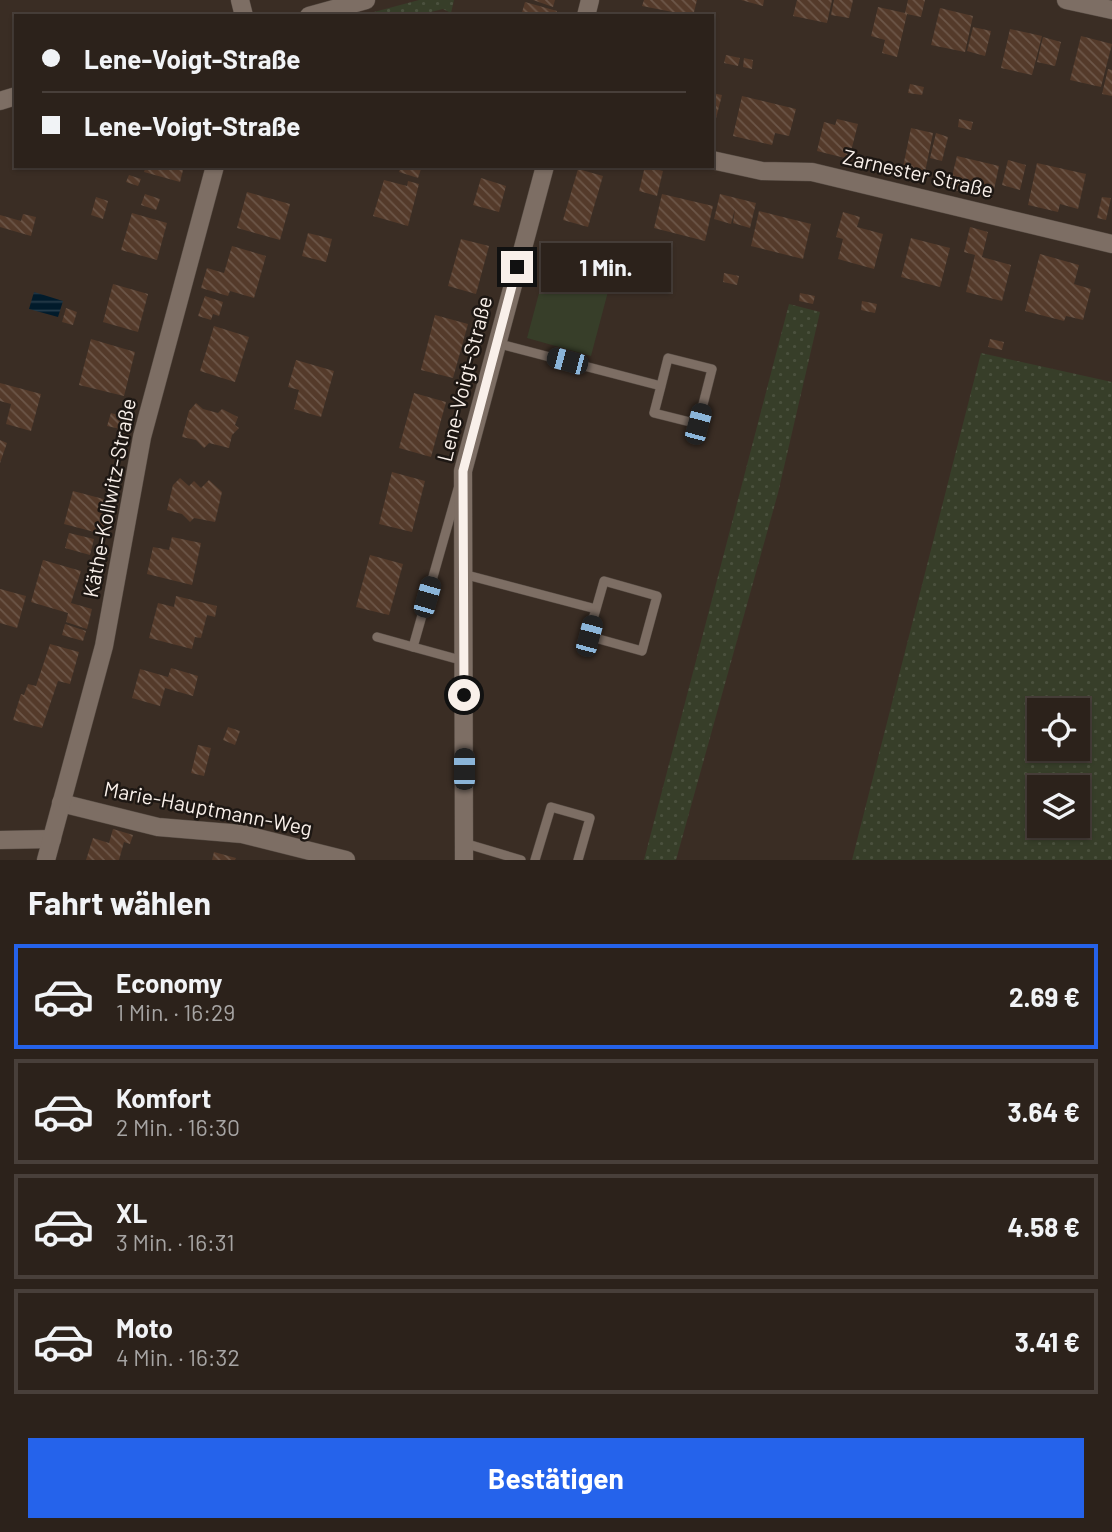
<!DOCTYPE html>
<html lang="de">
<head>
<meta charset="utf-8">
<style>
	body { margin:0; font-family:Barlow,sans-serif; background:#382f28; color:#f1f3f6; height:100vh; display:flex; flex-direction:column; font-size:26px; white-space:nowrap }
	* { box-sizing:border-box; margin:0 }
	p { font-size:23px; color:#a6a4a3 }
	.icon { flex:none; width:38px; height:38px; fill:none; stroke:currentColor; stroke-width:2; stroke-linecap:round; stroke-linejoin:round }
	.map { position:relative; height:860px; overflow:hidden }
	.sheet { display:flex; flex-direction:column; background:#2c221b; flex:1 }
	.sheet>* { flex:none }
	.hud { position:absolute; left:14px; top:14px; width:700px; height:154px; border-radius:0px; box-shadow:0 2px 5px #0004,0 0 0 2px #483f3a; display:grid; align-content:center; height:154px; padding:0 28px; background:#2c221b }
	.buttons { position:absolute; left:1027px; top:698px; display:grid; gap:14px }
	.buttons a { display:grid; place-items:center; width:63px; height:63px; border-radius:0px; background:#2c221b; box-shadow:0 2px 5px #0004,0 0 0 2px #483f3a; font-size:35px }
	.end { position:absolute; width:32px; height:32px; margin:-16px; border:9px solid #f9f0ea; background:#111; box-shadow:0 0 0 4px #111 }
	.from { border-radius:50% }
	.bubble { position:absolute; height:49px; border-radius:0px; background:#2c221b; box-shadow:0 2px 5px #0004,0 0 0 2px #483f3a; font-size:23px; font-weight:700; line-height:49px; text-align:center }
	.car { position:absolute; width:21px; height:42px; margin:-21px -10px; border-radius:9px; box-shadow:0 0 5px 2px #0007; background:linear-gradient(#222 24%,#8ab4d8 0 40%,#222 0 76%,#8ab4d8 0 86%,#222 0) }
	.hud b { display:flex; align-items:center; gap:24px; height:66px; font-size:26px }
	.hud b+b { border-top:2px solid #483f3a }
	.hud i { width:18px; height:18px; background:#f1f3f6 }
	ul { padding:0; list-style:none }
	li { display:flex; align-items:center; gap:21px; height:105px; margin:0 14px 10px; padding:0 14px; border:4px solid #483f3a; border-radius:0px }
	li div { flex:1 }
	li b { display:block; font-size:26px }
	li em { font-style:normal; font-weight:700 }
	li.on { border-color:#2563eb }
	li>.icon { width:63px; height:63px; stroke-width:1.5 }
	h2 { padding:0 28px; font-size:32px; line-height:84px }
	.button { display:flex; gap:14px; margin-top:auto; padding:14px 28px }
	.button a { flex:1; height:80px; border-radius:0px; background:#2563eb; color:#fff; font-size:28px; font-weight:700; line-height:80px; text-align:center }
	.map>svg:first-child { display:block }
	.grass { fill:url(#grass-dots); fill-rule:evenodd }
	.green { fill:#373e29 }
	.water { fill:url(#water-rules) }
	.building { fill:url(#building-back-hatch) }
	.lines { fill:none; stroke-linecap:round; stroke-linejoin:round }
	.lane-casing { stroke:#554a42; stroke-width:10 }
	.street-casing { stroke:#554a42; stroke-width:19 }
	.lane { stroke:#7d6e64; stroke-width:9 }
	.street { stroke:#7d6e64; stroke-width:18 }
	.route { stroke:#f9f0ea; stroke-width:9 }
	.labels { text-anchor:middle; stroke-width:5; stroke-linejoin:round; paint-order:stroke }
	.street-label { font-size:21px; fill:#f9f0ea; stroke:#1d1713 }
</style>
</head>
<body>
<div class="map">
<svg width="1112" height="860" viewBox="0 0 1112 860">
	<defs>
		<pattern id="grass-dots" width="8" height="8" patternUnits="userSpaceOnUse" patternTransform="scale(1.75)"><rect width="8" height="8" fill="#373e29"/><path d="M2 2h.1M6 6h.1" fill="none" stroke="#4b513e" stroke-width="1.8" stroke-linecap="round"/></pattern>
		<pattern id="water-rules" width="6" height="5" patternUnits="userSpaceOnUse" patternTransform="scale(1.75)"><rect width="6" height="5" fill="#011b2b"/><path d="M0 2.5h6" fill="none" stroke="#273c4a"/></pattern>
		<pattern id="building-back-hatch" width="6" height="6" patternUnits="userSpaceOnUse" patternTransform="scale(1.75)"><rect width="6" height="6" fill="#543a2a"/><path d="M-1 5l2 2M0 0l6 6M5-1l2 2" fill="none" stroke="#6d5749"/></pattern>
	</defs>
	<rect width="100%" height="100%" fill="#3a2d24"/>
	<g class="grass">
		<polygon points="419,0 454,0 451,13 443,9 415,16 359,16"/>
		<polygon points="789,304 820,312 778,493 676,860 644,860"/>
		<path d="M981 353 1112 382V860H852ZM1078 710V749H1040V710ZM1040 788H1078V826H1040Z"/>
	</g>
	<polygon class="green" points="550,252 614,269 591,356 527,338"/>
	<polygon class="water" points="34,292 63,301 58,317 29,309"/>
	<g class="building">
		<polygon points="533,0 555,0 553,7"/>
		<polygon points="644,0 697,0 693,16 642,6"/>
		<polygon points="741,0 764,0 763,6"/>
		<polygon points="797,0 832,0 827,23 793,16"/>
		<polygon points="834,0 853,0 849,18 831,15"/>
		<polygon points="908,0 925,0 921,17 907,14 897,57 882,53 885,40 871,36 878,7 905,13"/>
		<polygon points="525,2 557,11 556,16 521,16"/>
		<polygon points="940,8 973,16 965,52 931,45"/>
		<polygon points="973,27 991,31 985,56 967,51"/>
		<polygon points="1010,29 1042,36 1032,75 1001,68"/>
		<polygon points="1081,36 1112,44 1101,87 1070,80"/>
		<polygon points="1043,37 1061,42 1055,66 1037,62"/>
		<polygon points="726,55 740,58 738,66 724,63"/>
		<polygon points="744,58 753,60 752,69 743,67"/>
		<polygon points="1108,69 1112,70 1112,96 1102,94"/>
		<polygon points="910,84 924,87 922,95 908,93"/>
		<polygon points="712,93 722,95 713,130 712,129"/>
		<polygon points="742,96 796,109 789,136 775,133 772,145 733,136"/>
		<polygon points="837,119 858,124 849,159 817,151 824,122 835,125"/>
		<polygon points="959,119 973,122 971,130 958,127"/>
		<polygon points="911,128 933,133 925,172 903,167"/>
		<polygon points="936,133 948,137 942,161 930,158"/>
		<polygon points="957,156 999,166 992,199 949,189"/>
		<polygon points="1008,160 1026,165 1020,190 1002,185"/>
		<polygon points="1037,163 1086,174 1078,209 1060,204 1058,212 1028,205"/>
		<polygon points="146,166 184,166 180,182 144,172"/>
		<polygon points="401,166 422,166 418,178 399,172"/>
		<polygon points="645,166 663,171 657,196 639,191"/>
		<polygon points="578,169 603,176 588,227 563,220"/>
		<polygon points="129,175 141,179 138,186 126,182"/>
		<polygon points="481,178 506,186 499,212 473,205"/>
		<polygon points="384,180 407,186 408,181 419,184 408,226 373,216"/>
		<polygon points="247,192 290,204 280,240 237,228"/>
		<polygon points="145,194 160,199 156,210 141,205"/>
		<polygon points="662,194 713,206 705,241 654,228"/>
		<polygon points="720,194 756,203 750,228 733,223 735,209 731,224 714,219"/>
		<polygon points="96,197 108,201 103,219 91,215"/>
		<polygon points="1102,197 1111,198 1106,220 1097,218"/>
		<polygon points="759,211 811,224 803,259 751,246"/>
		<polygon points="843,212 860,217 857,227 883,234 874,269 838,259 843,239 836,237"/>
		<polygon points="132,213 167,223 157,260 121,250"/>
		<polygon points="23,214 36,217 31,236 0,227 0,215 21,221"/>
		<polygon points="970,227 988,232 982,257 1011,265 1002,301 966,292 975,255 964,252"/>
		<polygon points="308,233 332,239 326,262 302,256"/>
		<polygon points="911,238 950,248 940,287 901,277"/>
		<polygon points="461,239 489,246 476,294 448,286"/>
		<polygon points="232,246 266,256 254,298 230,291 228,296 201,288 207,268 224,273"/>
		<polygon points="1040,254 1079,265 1074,284 1091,289 1083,320 1066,316 1064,321 1025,311"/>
		<polygon points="655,259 669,262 668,271 653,268"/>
		<polygon points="724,273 739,276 737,285 723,282"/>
		<polygon points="113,284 148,294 138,332 103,322"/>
		<polygon points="800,293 815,296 813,304 799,301"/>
		<polygon points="205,296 223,302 219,316 213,314 211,320 198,316"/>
		<polygon points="862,301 877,304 875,313 861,310"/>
		<polygon points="66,308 77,312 73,325 62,322"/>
		<polygon points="435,315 468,324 453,378 421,370"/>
		<polygon points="214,326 249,337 235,382 200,371"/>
		<polygon points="91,339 135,352 124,396 79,385"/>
		<polygon points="990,339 1004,342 1002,350 988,347"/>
		<polygon points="296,360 334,371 321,417 294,409 299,390 288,387"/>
		<polygon points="0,383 41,394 31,431 6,424 11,404 0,401"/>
		<polygon points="414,393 446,402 431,457 399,448"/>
		<polygon points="196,403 203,409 218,413 222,409 238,417 235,425 239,428 232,435 229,448 209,443 204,448 196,440 182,437 189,411"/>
		<polygon points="111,413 128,418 125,430 107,426"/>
		<polygon points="0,440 7,443 0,463"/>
		<polygon points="392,472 425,481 412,532 379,524"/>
		<polygon points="180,478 189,486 194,481 201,488 209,480 222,492 215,522 194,518 190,522 182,514 167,510 173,485"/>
		<polygon points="73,491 111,501 102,534 64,524"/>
		<polygon points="69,533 94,539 90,555 65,548"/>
		<polygon points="172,537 201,543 192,585 147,574 153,547 169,550"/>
		<polygon points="370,555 403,564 389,615 356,607"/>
		<polygon points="43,560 81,571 71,603 92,609 87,629 66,622 68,613 31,602"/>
		<polygon points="0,589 26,596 17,628 0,623"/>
		<polygon points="176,596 217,606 215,617 207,615 201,638 195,637 192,649 149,638 158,603 174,607"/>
		<polygon points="65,624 86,631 83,641 62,635"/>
		<polygon points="50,644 79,652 70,684 58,681 42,728 13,720 21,694 24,695 28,684 36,686"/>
		<polygon points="171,668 198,676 193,696 165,688 160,706 132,698 140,669 168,677"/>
		<polygon points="228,727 240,731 235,745 223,740"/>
		<polygon points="198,745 211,748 204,776 191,773"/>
		<polygon points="113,829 133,835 130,844 124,842 119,860 86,860 93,838 109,843"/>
		<polygon points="214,852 236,858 235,860 212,860"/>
	</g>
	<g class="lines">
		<g class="lane-casing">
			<g id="lane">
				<polyline points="496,343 661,386 654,413 698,424 712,369 668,358 661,386"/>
				<polyline points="458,489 413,647 464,661"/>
				<polyline points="463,574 596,609 588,636 642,651 657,596 604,581 596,609"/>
				<polyline points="377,637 413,647"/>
				<polyline points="464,843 521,860"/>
				<polyline points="535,860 551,807 590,818 578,860"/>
			</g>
		</g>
		<g class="street-casing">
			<g id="street">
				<polyline points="240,0 244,16"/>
				<polyline points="1066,0 1112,10"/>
				<polyline points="309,16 366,0"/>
				<polyline points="586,16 590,0"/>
				<polyline points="0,101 16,96"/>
				<polyline points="712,160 762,171 812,172 1112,244"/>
				<polyline points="61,803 158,827 242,834 346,860"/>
				<polyline points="0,840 52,839"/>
				<polyline points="46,860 104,646 142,437 215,166"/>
				<polyline points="464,860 463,471 545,166"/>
			</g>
		</g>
		<use href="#lane" class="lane"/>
		<use href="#street" class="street"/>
	</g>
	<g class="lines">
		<polyline class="route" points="464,695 463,471 517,267"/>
	</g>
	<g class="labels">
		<g class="street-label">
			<text transform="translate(918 174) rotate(13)" y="7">Zarnester Straße</text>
			<text transform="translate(465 379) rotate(-76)" y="7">Lene-Voigt-Straße</text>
			<text transform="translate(110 498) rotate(-79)" y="7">Käthe-Kollwitz-Straße</text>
			<text transform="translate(208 809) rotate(11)" y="7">Marie-Hauptmann-Weg</text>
		</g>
	</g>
</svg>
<div class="buttons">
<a><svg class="icon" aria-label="locate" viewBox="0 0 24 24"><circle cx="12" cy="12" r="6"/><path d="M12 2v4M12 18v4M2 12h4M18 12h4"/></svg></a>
<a><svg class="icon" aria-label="layers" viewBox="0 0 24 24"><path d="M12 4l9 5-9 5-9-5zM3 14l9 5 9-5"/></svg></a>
</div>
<i class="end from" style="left:464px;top:695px"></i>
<i class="end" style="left:517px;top:267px"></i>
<div class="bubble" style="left:541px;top:243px;width:130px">1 Min.</div>
<i class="car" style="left:567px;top:361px;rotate:285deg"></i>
<i class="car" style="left:698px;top:424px;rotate:15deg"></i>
<i class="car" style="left:427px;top:597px;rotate:16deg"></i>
<i class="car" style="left:589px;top:636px;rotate:15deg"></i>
<i class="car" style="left:464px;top:769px;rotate:0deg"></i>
<div class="hud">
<b><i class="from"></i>Lene-Voigt-Straße</b>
<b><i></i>Lene-Voigt-Straße</b>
</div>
</div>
<section class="sheet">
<h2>Fahrt wählen</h2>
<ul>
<li class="on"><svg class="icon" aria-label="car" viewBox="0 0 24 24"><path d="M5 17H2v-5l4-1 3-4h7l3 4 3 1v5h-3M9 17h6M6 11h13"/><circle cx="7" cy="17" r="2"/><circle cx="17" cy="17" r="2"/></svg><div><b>Economy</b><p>1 Min. · 16:29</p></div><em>2.69 €</em></li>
<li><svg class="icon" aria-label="car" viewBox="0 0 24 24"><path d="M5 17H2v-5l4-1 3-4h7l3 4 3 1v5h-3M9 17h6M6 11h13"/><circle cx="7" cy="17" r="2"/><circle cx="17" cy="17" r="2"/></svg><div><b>Komfort</b><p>2 Min. · 16:30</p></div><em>3.64 €</em></li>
<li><svg class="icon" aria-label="car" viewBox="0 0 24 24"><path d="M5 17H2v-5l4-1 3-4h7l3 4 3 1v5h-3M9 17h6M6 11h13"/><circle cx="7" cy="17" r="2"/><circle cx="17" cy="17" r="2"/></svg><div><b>XL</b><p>3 Min. · 16:31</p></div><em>4.58 €</em></li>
<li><svg class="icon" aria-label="car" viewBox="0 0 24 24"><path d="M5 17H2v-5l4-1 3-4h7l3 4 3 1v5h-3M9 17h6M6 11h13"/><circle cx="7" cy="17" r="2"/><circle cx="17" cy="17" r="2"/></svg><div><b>Moto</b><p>4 Min. · 16:32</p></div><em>3.41 €</em></li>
</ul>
<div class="button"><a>Bestätigen</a></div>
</section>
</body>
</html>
